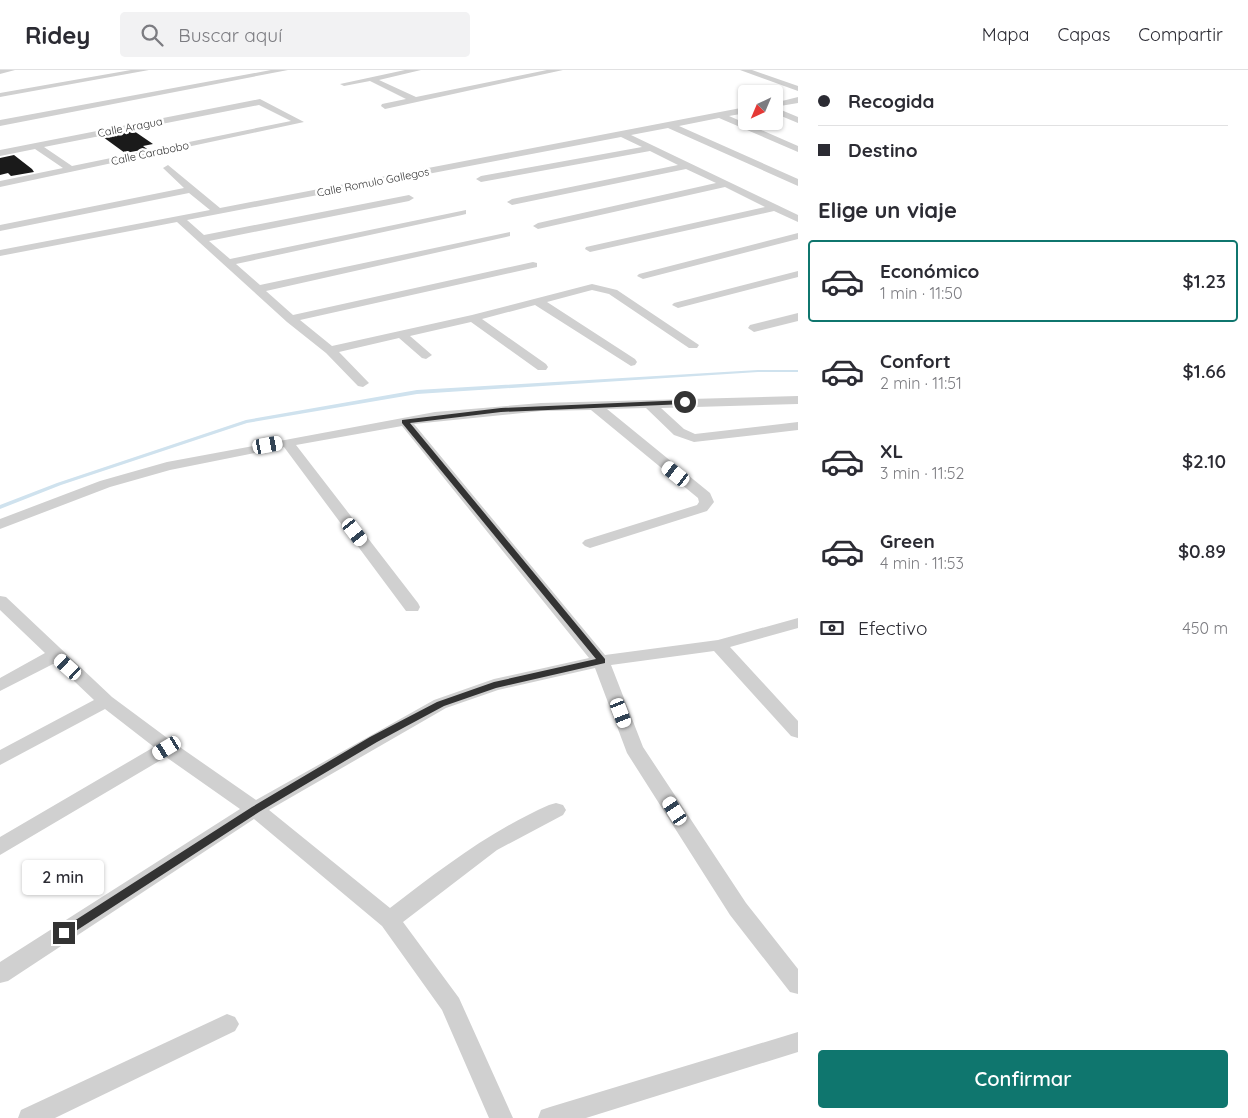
<!DOCTYPE html>
<html lang="es">
<head>
<meta charset="utf-8">
<style>
	body { margin:0; font-family:Quicksand,sans-serif; background:#f2f2f3; color:#2b2b33; height:100vh; display:flex; flex-direction:column; font-size:19px; white-space:nowrap }
	* { box-sizing:border-box; margin:0 }
	p { font-size:16px; color:#7c7c81 }
	.icon { flex:none; width:28px; height:28px; fill:none; stroke:currentColor; stroke-width:2; stroke-linecap:round; stroke-linejoin:round }
	.map { position:relative; flex:1; overflow:hidden }
	.side { display:flex; flex-direction:column; background:#fff; width:450px }
	.side>* { flex:none }
	.guide { display:grid; align-content:center; height:110px; padding:0 20px; background:#fff }
	.needle { width:32px; rotate:224deg }
	.controls { position:absolute; left:738px; top:15px; display:grid; gap:10px }
	.controls a { display:grid; place-items:center; width:45px; height:45px; border-radius:5px; background:#fff; box-shadow:0 1px 4px #0004; font-size:25px }
	.end { position:absolute; width:22px; height:22px; margin:-11px; border:6px solid #333; background:#fff; box-shadow:0 0 0 2px #fff }
	.from { border-radius:50% }
	.bubble { position:absolute; height:35px; border-radius:5px; background:#fff; box-shadow:0 1px 4px #0004; font-size:16px; font-weight:600; line-height:35px; text-align:center }
	.car { position:absolute; width:15px; height:30px; margin:-15px -8px; border-radius:6px; box-shadow:0 0 4px 1px #0007; background:linear-gradient(#fff 24%,#345 0 40%,#fff 0 76%,#345 0 86%,#fff 0) }
	.guide b { display:flex; align-items:center; gap:18px; height:48px; font-size:19px }
	.guide b+b { border-top:1px solid #e1e1e2 }
	.guide i { width:12px; height:12px; background:#2b2b33 }
	ul { padding:0; list-style:none }
	li { display:flex; align-items:center; gap:15px; height:82px; margin:0 10px 8px; padding:0 10px; border:2px solid transparent; border-radius:5px }
	li div { flex:1 }
	li b { display:block; font-size:19px }
	li em { font-style:normal; font-weight:600 }
	li.current { border-color:#0f766e }
	li>.icon { width:45px; height:45px; stroke-width:1.5 }
	h2 { padding:0 20px; font-size:22px; line-height:60px }
	.pay { display:flex; align-items:center; gap:12px; height:55px; padding:0 20px; font-size:19px }
	.pay p { margin-inline-start:auto }
	.primary-button { display:flex; gap:10px; margin-top:auto; padding:10px 20px }
	.primary-button a { flex:1; height:58px; border-radius:5px; background:#0f766e; color:#fff; font-size:20px; font-weight:600; line-height:58px; text-align:center }
	header { display:flex; align-items:center; gap:30px; box-sizing:border-box; height:70px; padding:0 25px; background:#fff; border-bottom:1px solid #e1e1e2 }
	header strong { font-size:24px }
	nav { display:flex; gap:28px; margin-inline-start:auto; font-size:18px }
	.search { width:350px; height:45px; background:#f2f2f3; display:flex; align-items:center; gap:12px; box-sizing:border-box; padding:0 18px; border-radius:5px; color:#7c7c81; font-size:19px }
	main { display:flex; flex:1; min-height:0 }
	.map>svg:first-child { display:block }
	.lines { fill:none; stroke-linecap:round; stroke-linejoin:round }
	.stream { fill:#cfe2ee; fill-rule:evenodd }
	.building { fill:#1a1a1a }
	.street { fill:#d0d0d0; fill-rule:evenodd }
	.route { fill:#333 }
	.labels { text-anchor:middle; stroke-width:5; stroke-linejoin:round; paint-order:stroke }
	.far-street-label { font-size:11px; fill:#333; stroke:#fff }
</style>
</head>
<body>
<header>
<strong>Ridey</strong>
<div class="search"><svg class="icon" aria-label="search" viewBox="0 0 24 24"><circle cx="10" cy="10" r="6"/><path d="M15 15l6 6"/></svg>Buscar aquí</div>
<nav><a>Mapa</a><a>Capas</a><a>Compartir</a></nav>
</header>
<main>
<div class="map">
<svg width="798" height="1048" viewBox="0 0 798 1048">
	<rect width="100%" height="100%" fill="#fff"/>
	<g class="lines">
		<polygon class="stream" points="758,300 798,300 798,302 758,302 417,324 247,353 61,415 0,439 0,435 57,413 246,350 417,320"/>
	</g>
	<g class="building">
		<polygon points="134,61 153,74 143,76 147,79 125,83 103,67"/>
		<polygon points="14,85 32,99 34,102 11,106 8,103 0,105 0,88"/>
	</g>
	<g class="lines">
		<g class="street">
			<polygon points="0,0 15,0 0,4"/>
			<polygon points="131,0 149,0 0,27 0,23"/>
			<polygon points="271,0 288,0 0,56 0,50"/>
			<polygon points="405,0 421,0 379,10 416,27 547,0 563,0 385,39 381,36 382,34 406,29 370,11 344,16 340,14"/>
			<polygon points="740,0 752,0 798,16 798,21"/>
			<polygon points="798,27 798,33 774,37 798,47 798,53 774,43 774,33"/>
			<path d="M260 29 304 52 0 117V111L63 98 35 79 0 86V80ZM259 35 291 51 72 96 44 77Z"/>
			<polygon points="746,37 746,43 729,46 798,76 798,82 719,48 679,56 798,109 798,116 668,58 631,65 798,145 798,152 774,141 590,182 585,179 586,177 765,137 725,117 538,159 533,156 538,153 716,113 686,99 512,135 507,132 512,129 678,95 650,81 481,112 476,109 481,106 642,77 621,67 187,150 204,165 409,125 414,128 409,131 209,171 230,189 466,140 466,144 462,145 236,194 260,215 510,162 510,166 506,167 266,221 293,245 533,192 537,193 537,197 300,250 332,276 472,245 592,214 617,220 699,275 697,278 689,278 609,224 592,220 547,232 635,289 637,292 635,295 631,296 535,235 482,249 546,294 548,297 546,300 538,300 471,252 410,266 432,285 426,289 422,288 399,268 339,282 369,313 363,317 358,316 326,283 287,252 177,152 0,186 0,180 210,140 189,123 0,161 0,155 184,118 163,98 168,95 220,138"/>
			<polygon points="798,163 798,169 643,209 637,206 639,204"/>
			<polygon points="798,201 798,207 678,238 672,235 674,233"/>
			<polygon points="798,243 798,251 754,262 748,258 750,255"/>
			<path d="M798 326V334L661 338 684 359 695 364 798 352V360L694 372 674 365 646 338 607 339 710 423 714 432 707 441 590 478 585 476 582 473 585 470 697 435 699 432 698 428 591 340 541 341 414 354 605 585 718 570 798 548V558L730 577 798 651V668L791 666 714 581 611 595 643 677 746 833 798 899V924L790 922 730 845 627 683 595 598 498 620 446 638 269 740 390 838C441 799 490 761 549 735L556 733 563 735 566 740 563 745 497 780 403 852 459 928 513 1048H489L442 940 382 856 254 749 8 911 0 913V892L240 739 166 687 0 785V767L154 677 105 639 0 695V680L94 630 55 593 0 621V608L45 583 0 540V526L6 527 112 627 174 673 256 730 434 630 494 609 589 588 402 356 296 375 418 533 420 537 418 541H406L284 377 170 400 110 417 0 459V449L100 411 167 392 435 342 541 333Z"/>
			<polygon points="227,944 235,947 239,954 235,961 55,1048 18,1048 21,1040"/>
			<polygon points="798,962 798,982 586,1048 538,1048 541,1040 550,1037"/>
		</g>
	</g>
	<polygon class="route" points="687,330 685,334 501,342 410,353 605,589 605,593 496,618 444,636 377,672 259,742 68,866 60,866 60,860 252,737 370,667 437,632 494,612 596,589 402,353 402,350 501,338"/>
	<g class="labels">
		<g class="far-street-label">
			<text transform="translate(130 57) rotate(-11)" y="4">Calle Aragua</text>
			<text transform="translate(150 83) rotate(-12)" y="4">Calle Carabobo</text>
			<text transform="translate(373 112) rotate(-11)" y="4">Calle Romulo Gallegos</text>
		</g>
	</g>
</svg>
<div class="controls">
<a><svg class="needle" viewBox="-14 -14 28 28"><path d="M0-13l5 13h-10z" fill="#e53935"/><path d="M0 13l5-13h-10z" fill="#7c7c81"/></svg></a>
</div>
<i class="end from" style="left:685px;top:332px"></i>
<i class="end" style="left:64px;top:863px"></i>
<div class="bubble" style="left:22px;top:790px;width:82px">2 min</div>
<i class="car" style="left:268px;top:375px;rotate:80deg"></i>
<i class="car" style="left:676px;top:404px;rotate:308deg"></i>
<i class="car" style="left:355px;top:462px;rotate:143deg"></i>
<i class="car" style="left:68px;top:597px;rotate:312deg"></i>
<i class="car" style="left:621px;top:643px;rotate:159deg"></i>
<i class="car" style="left:167px;top:678px;rotate:239deg"></i>
<i class="car" style="left:675px;top:741px;rotate:327deg"></i>
</div>
<section class="side">
<div class="guide">
<b><i class="from"></i>Recogida</b>
<b><i></i>Destino</b>
</div>
<h2>Elige un viaje</h2>
<ul>
<li class="current"><svg class="icon" aria-label="car" viewBox="0 0 24 24"><path d="M5 17H2v-5l4-1 3-4h7l3 4 3 1v5h-3M9 17h6M6 11h13"/><circle cx="7" cy="17" r="2"/><circle cx="17" cy="17" r="2"/></svg><div><b>Económico</b><p>1 min · 11:50</p></div><em>$1.23</em></li>
<li><svg class="icon" aria-label="car" viewBox="0 0 24 24"><path d="M5 17H2v-5l4-1 3-4h7l3 4 3 1v5h-3M9 17h6M6 11h13"/><circle cx="7" cy="17" r="2"/><circle cx="17" cy="17" r="2"/></svg><div><b>Confort</b><p>2 min · 11:51</p></div><em>$1.66</em></li>
<li><svg class="icon" aria-label="car" viewBox="0 0 24 24"><path d="M5 17H2v-5l4-1 3-4h7l3 4 3 1v5h-3M9 17h6M6 11h13"/><circle cx="7" cy="17" r="2"/><circle cx="17" cy="17" r="2"/></svg><div><b>XL</b><p>3 min · 11:52</p></div><em>$2.10</em></li>
<li><svg class="icon" aria-label="car" viewBox="0 0 24 24"><path d="M5 17H2v-5l4-1 3-4h7l3 4 3 1v5h-3M9 17h6M6 11h13"/><circle cx="7" cy="17" r="2"/><circle cx="17" cy="17" r="2"/></svg><div><b>Green</b><p>4 min · 11:53</p></div><em>$0.89</em></li>
</ul>
<div class="pay"><svg class="icon" aria-label="cash" viewBox="0 0 24 24"><path d="M3 7h18v10H3z"/><circle cx="12" cy="12" r="2"/></svg>Efectivo<p>450 m</p></div>
<div class="primary-button"><a>Confirmar</a></div>
</section>
</main>
</body>
</html>
